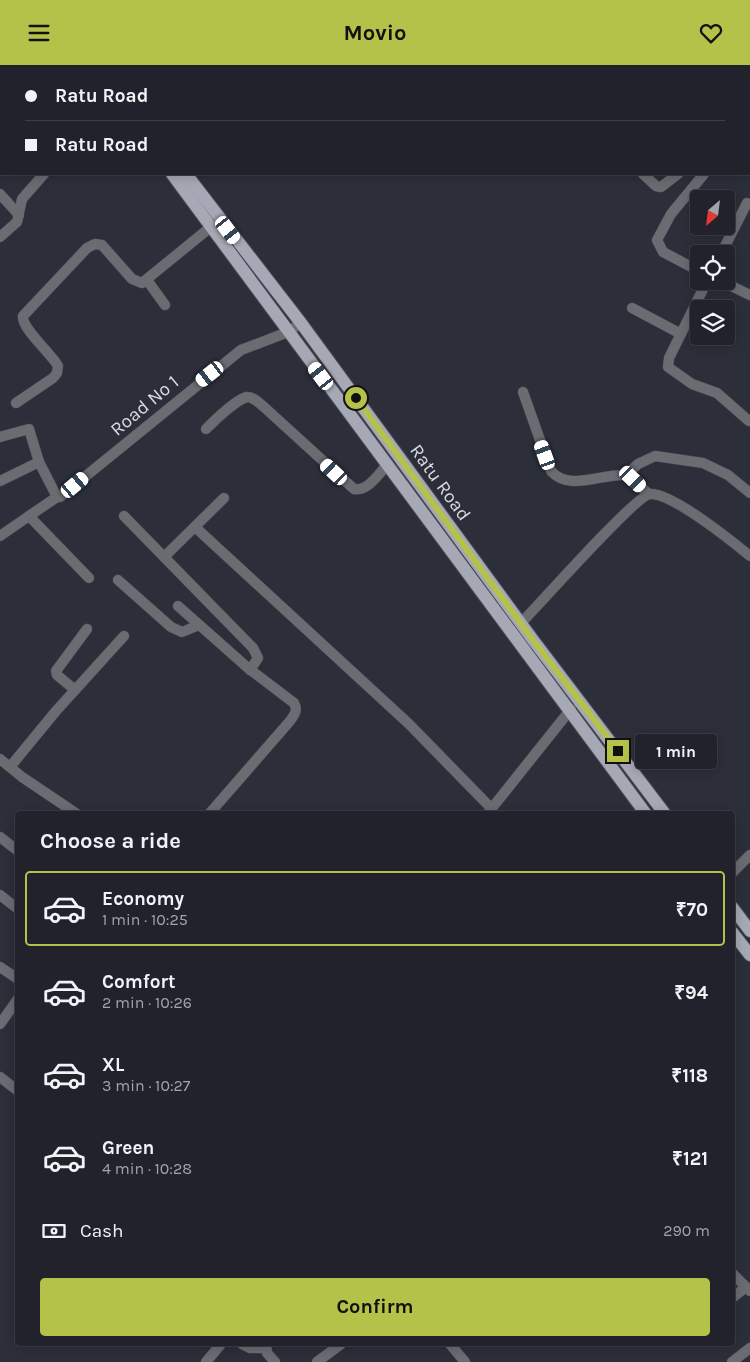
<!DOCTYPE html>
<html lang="en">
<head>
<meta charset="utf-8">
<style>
	body { margin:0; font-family:Karla,sans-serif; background:#2d2f37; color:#f1f3f6; height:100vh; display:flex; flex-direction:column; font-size:19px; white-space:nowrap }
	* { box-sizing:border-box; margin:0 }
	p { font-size:16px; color:#a2a4a9 }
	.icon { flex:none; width:28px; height:28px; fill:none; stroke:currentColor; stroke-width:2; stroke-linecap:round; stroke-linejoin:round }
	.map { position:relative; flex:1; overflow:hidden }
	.sheet { position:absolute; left:15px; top:746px; width:720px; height:535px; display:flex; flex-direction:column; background:#21222b; border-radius:5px; box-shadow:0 2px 12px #0003,0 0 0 1px #3e3f47 }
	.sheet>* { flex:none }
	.hud { position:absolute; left:0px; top:0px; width:750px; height:110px; box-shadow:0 2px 12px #0003,0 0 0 1px #3e3f47; display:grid; align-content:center; height:110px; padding:0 25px; background:#21222b }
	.needle { width:32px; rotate:208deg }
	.tools { position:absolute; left:690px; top:125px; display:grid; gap:10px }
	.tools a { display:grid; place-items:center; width:45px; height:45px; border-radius:5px; background:#21222b; box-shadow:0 2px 12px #0003,0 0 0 1px #3e3f47; font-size:25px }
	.end { position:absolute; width:22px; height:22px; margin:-11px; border:6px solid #b5c249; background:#111; box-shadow:0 0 0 2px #111 }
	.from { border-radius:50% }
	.bubble { position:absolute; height:35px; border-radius:5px; background:#21222b; box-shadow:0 2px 12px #0003,0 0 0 1px #3e3f47; font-size:16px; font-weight:700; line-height:35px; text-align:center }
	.car { position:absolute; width:15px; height:30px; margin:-15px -8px; border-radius:6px; box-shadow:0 0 4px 1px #0007; background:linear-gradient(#fff 24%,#345 0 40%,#fff 0 76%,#345 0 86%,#fff 0) }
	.hud b { display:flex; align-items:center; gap:18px; height:48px; font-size:19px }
	.hud b+b { border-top:1px solid #3e3f47 }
	.hud i { width:12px; height:12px; background:#f1f3f6 }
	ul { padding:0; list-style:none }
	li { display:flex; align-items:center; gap:15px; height:75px; margin:0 10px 8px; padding:0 15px; border:2px solid transparent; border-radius:5px }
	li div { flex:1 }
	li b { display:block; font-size:19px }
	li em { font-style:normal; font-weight:700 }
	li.selected { border-color:#b5c249 }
	li>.icon { width:45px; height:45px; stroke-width:1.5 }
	h2 { padding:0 25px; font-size:22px; line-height:60px }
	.pay { display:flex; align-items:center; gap:12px; height:55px; padding:0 25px; font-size:19px }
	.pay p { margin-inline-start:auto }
	.action { display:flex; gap:10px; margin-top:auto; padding:10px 25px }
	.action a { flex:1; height:58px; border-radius:5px; background:#b5c249; color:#111; font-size:20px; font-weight:700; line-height:58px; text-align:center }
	header { display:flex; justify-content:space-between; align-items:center; height:65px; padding:0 25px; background:#b5c249; color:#111; font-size:22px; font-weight:700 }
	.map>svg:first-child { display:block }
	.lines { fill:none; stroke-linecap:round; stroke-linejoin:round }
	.minor-casing { stroke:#484a54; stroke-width:11 }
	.major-casing { stroke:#484a54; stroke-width:14 }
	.minor { stroke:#6b6c72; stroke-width:10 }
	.major { stroke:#a6a9b5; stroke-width:12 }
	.route { stroke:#b5c249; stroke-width:6 }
	.labels { text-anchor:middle; stroke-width:4.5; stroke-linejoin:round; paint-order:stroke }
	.street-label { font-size:19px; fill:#d8dae1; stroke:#2c2e39 }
</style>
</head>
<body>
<header><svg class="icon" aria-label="menu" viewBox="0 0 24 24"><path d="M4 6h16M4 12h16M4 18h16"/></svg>Movio<svg class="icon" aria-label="heart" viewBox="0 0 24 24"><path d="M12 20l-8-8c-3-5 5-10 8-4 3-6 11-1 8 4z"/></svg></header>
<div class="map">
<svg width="750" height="1297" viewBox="0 0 750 1297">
	<rect width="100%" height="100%" fill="#2c2e39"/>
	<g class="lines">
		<g class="minor-casing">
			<g id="minor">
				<polyline points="409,0 410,1"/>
				<polyline points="516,0 517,1"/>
				<polyline points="57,1 58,0"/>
				<polyline points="749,37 750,36"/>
				<polyline points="0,59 1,58"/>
				<polyline points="643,109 656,121 661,122 678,109"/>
				<polyline points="0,129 19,150"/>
				<polyline points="0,172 17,157 22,134 44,109"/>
				<polyline points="721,189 747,138"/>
				<polyline points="699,206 663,187 657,175 671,149 704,109"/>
				<polyline points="147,215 165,240"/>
				<polyline points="707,216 669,293 668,302 692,319 717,328 749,356"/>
				<polyline points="721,216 750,230"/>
				<polyline points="632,243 681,269"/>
				<path d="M523 327 551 406C569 427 602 408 626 410L649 429"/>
				<path d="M16 338 53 313 57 308 58 301C51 288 21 263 23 251L87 183 95 179 102 180 132 214 142 218 212 161"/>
				<path d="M206 364C214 356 237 334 247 332 254 332 259 338 264 342L354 424C368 427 379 408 388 399"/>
				<polyline points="0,372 29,364 39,397 57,432"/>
				<polyline points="626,410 638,399 655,391 703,398 728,410 750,428"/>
				<polyline points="0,416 39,397"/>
				<polyline points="29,451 57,432 60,432 241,285 288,267 301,258"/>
				<polyline points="124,451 253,583 258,593 250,605"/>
				<polyline points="195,462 409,659 491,743"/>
				<polyline points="0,471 29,451 89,513"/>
				<polyline points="164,492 224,433"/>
				<polyline points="118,515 171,562 182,567 199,560"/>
				<path d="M178 541 248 603 294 638C298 645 295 649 290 656L209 749"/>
				<path d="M521 558C539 540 635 431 650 429 671 427 733 477 750 491"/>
				<polyline points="75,625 57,610 56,606 87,564"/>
				<polyline points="0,694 22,712 77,749"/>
				<polyline points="10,702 56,646 124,571"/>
				<polyline points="488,748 571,644"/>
				<polyline points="0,772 18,786"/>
				<polyline points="732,808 750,790"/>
				<polyline points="0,830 18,844"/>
				<polyline points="0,902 18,914"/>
				<polyline points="0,959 18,934"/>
				<polyline points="0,1012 18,1026"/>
				<polyline points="732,1208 750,1226"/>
				<polyline points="732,1233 746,1222"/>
				<polyline points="242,1279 250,1283 265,1283"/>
				<polyline points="266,1279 267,1288 275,1297"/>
				<polyline points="450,1279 465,1297"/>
				<polyline points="206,1297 221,1279"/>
				<polyline points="317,1297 341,1279"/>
				<polyline points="732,1297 750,1283"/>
			</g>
		</g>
		<g class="major-casing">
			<g id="major">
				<polyline points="91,0 91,1"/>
				<polyline points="107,0 108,1"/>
				<polyline points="172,109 646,749"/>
				<polyline points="186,109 301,258 533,575 665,749"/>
				<polyline points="732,842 750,866"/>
				<polyline points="732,867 750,890"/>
			</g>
		</g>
		<use href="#minor" class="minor"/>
		<use href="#major" class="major"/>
	</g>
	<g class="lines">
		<polyline class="route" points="356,333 533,575 618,686"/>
	</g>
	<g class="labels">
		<g class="street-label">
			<text transform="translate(144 340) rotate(-40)" y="7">Road No 1</text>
			<text transform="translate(441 417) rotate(54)" y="7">Ratu Road</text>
		</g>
	</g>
</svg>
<div class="tools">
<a><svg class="needle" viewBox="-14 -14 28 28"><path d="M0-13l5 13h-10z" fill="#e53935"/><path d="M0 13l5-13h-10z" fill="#a2a4a9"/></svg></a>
<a><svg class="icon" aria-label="locate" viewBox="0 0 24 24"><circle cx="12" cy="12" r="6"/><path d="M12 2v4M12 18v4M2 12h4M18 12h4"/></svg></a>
<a><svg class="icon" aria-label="layers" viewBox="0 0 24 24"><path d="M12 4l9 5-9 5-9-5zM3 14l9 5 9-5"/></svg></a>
</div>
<i class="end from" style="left:356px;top:333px"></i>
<i class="end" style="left:618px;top:686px"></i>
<div class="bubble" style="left:635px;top:669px;width:82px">1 min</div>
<i class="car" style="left:228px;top:165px;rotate:143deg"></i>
<i class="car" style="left:210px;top:309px;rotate:232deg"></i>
<i class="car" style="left:321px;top:311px;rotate:323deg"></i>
<i class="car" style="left:545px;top:390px;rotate:340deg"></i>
<i class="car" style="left:334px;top:407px;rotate:313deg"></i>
<i class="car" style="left:633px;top:414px;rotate:134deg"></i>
<i class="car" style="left:75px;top:420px;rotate:50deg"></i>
<div class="hud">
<b><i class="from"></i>Ratu Road</b>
<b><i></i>Ratu Road</b>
</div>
<section class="sheet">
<h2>Choose a ride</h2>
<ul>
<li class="selected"><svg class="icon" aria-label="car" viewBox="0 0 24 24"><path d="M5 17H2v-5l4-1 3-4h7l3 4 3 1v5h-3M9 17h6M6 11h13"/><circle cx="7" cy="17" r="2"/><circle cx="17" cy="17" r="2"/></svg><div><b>Economy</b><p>1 min · 10:25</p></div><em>₹70</em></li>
<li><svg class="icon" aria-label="car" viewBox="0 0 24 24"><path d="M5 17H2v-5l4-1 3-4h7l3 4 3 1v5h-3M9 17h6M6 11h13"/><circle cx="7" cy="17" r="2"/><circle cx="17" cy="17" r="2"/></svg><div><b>Comfort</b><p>2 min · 10:26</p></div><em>₹94</em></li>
<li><svg class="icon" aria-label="car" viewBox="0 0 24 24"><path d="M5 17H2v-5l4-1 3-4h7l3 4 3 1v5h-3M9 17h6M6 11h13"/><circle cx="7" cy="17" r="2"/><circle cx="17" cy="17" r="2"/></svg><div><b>XL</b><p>3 min · 10:27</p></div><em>₹118</em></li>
<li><svg class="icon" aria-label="car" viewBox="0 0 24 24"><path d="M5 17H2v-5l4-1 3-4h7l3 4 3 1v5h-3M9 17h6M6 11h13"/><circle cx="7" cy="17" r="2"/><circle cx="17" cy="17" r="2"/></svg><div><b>Green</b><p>4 min · 10:28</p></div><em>₹121</em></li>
</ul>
<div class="pay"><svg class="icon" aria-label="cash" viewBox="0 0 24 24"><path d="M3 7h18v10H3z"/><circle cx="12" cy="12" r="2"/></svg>Cash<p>290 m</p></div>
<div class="action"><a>Confirm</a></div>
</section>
</div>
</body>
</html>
